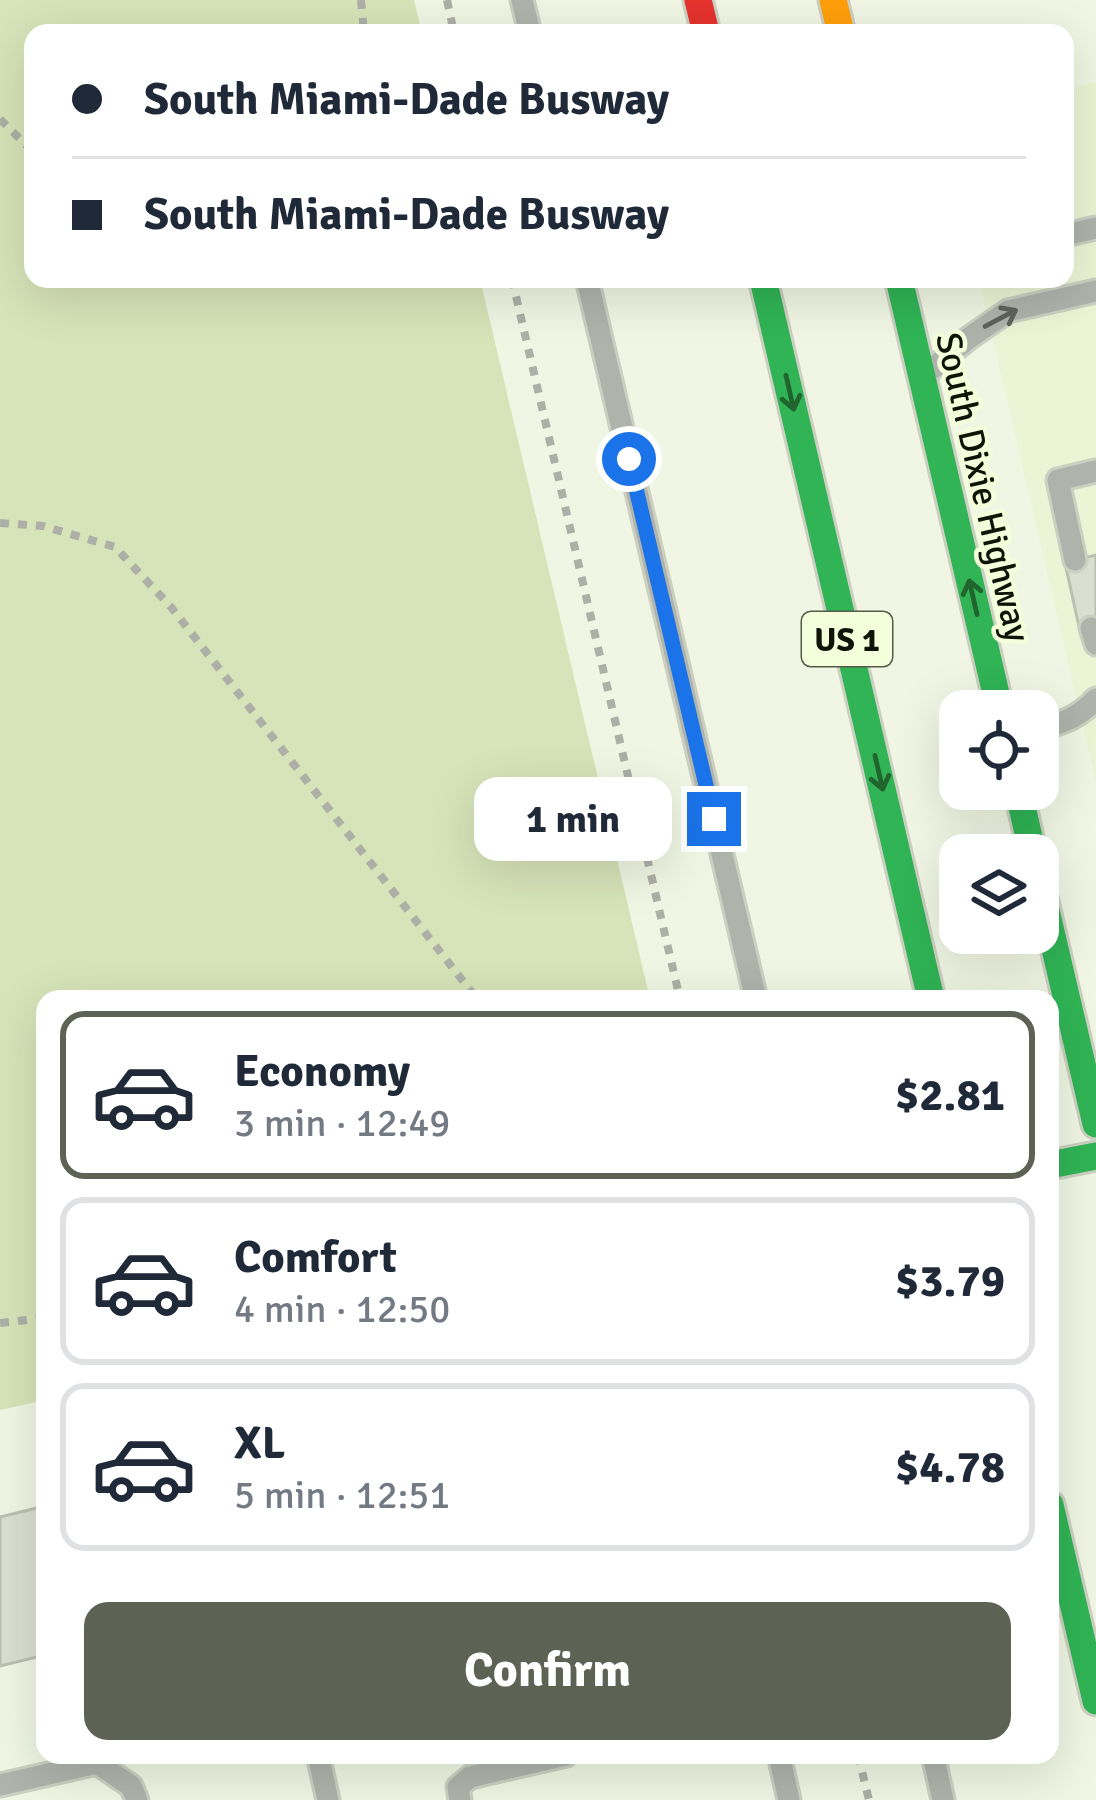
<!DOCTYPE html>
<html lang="en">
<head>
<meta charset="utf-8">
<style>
	body { margin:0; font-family:Signika,sans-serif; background:#f2f2f3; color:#1f2937; height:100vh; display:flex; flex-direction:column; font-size:45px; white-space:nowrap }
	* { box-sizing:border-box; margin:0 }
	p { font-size:39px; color:#747a83 }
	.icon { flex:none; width:66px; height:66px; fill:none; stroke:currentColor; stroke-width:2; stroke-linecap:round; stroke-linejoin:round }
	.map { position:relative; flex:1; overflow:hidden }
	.details { position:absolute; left:36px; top:990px; width:1023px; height:774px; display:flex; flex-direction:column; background:#fff; border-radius:24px; box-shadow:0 12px 48px #0002 }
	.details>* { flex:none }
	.banner { position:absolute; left:24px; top:24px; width:1050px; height:264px; border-radius:24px; box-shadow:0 12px 48px #0002; display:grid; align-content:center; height:264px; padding:0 48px; background:#fff }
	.buttons { position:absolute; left:939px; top:690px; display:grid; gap:24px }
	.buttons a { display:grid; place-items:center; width:120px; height:120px; border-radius:24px; background:#fff; box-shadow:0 12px 48px #0002; font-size:60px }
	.end { position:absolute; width:54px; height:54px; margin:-27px; border:15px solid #1a73e8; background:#fff; box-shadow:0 0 0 6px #fff }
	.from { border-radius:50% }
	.bubble { position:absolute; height:84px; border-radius:24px; background:#fff; box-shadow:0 12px 48px #0002; font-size:39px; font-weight:800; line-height:84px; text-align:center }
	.banner b { display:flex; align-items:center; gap:42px; height:114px; font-size:45px }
	.banner b+b { border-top:3px solid #e0e1e3 }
	.banner i { width:30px; height:30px; background:#1f2937 }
	ul { padding:21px 0 0; list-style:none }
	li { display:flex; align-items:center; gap:36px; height:168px; margin:0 24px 18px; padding:0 24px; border:6px solid #e0e1e3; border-radius:24px }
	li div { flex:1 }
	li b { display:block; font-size:45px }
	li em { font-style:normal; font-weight:800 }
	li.current { border-color:#5e6254 }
	li>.icon { width:108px; height:108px; stroke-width:1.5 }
	.primary-button { display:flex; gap:24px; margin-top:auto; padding:24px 48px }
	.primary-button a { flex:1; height:138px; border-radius:24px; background:#5e6254; color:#fff; font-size:48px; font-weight:800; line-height:138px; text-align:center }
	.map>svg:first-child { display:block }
	.built { fill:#ebf5d5 }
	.green { fill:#d7e3b8 }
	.building { fill:#dadfcf; stroke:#bbc0b1; stroke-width:3 }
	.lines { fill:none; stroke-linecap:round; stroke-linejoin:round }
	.lane-casing { stroke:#cbd0c1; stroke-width:27 }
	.fast-casing { stroke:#cbd0c1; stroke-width:33 }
	.slow-casing { stroke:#cbd0c1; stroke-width:33 }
	.jam-casing { stroke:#cbd0c1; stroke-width:33 }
	.path { stroke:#aeb0a7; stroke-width:8; stroke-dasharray:9 9; stroke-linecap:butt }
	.lane { stroke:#b0b3ac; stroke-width:21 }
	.fast { stroke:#30b455; stroke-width:27 }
	.slow { stroke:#ff9f0a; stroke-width:27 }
	.jam { stroke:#e5322d; stroke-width:27 }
	.oneway { stroke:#60635a }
	.oneway2 { stroke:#20642e }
	.route { stroke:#1a73e8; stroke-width:15 }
	.labels { text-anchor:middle; stroke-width:9; stroke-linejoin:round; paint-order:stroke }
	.shield { fill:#f3fedb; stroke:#545a47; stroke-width:3 }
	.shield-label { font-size:33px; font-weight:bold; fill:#101307 }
	.street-label { font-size:36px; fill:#101307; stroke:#f3fedb }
</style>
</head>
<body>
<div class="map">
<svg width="1096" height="1800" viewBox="0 0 1096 1800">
	<rect width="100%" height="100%" fill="#f0f6e3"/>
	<polygon class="built" points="1096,82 1096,783 979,279 1065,279 1065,90"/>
	<polygon class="green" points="0,0 414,0 422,33 33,33 33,279 480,279 650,999 45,999 45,1400 0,1410"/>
	<g class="building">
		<polygon points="1096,555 1096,627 1080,631 1065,563"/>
		<polygon points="45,1506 45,1655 0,1666 0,1517"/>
	</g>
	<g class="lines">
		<g class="lane-casing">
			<g id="lane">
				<polyline points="522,0 530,33"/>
				<polyline points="1065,235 1096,228"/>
				<polyline points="587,279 756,999"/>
				<polyline points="932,369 969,338 1008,311 1096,291"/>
				<polyline points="1075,560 1058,480 1096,471"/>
				<polyline points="1091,628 1096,644"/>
				<path d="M1038 729C1063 723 1078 718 1096 699"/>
				<polyline points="318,1755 328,1800"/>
				<polyline points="779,1755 789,1800"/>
				<polyline points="933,1755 943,1800"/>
				<polyline points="0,1785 97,1763 131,1786 137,1800"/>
				<polyline points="460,1800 458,1787 470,1777 566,1755"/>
			</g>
		</g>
		<g class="fast-casing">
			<g id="fast">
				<polyline points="763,279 931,999"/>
				<polyline points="899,279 1000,711"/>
				<polyline points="1018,789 1033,855"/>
				<polyline points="1038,876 1096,1124"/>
				<polyline points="1050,1165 1096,1156"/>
				<polyline points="1050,1505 1096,1701"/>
			</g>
		</g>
		<g class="slow-casing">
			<polyline id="slow" points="833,0 841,33"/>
		</g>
		<g class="jam-casing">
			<polyline id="jam" points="698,0 706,33"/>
		</g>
		<g class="path">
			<polyline points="361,0 364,33"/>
			<polyline points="447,0 454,33"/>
			<polyline points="0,119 33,152"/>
			<polyline points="512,279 680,999"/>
			<polyline points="0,523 43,526 115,547 171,607 477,999"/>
			<polyline points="0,1323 45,1318"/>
			<polyline points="858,1755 869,1800"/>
		</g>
		<use href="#lane" class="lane"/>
		<use href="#fast" class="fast"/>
		<use href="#slow" class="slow"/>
		<use href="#jam" class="jam"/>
	</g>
	<defs><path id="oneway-shaft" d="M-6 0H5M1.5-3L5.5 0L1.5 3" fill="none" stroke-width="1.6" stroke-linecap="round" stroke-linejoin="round" transform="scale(3)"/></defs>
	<use class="oneway" href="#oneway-shaft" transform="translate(1001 318) rotate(-28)"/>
	<g class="oneway2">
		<use href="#oneway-shaft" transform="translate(790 393) rotate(77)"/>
		<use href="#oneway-shaft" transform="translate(973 597) rotate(-103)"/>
		<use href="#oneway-shaft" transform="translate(879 773) rotate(77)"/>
	</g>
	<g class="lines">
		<polyline class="route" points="629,459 714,819"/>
	</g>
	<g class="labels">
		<rect class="shield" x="802" y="612" width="90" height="54" rx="9"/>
		<g class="shield-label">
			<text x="847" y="651">US 1</text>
		</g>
		<g class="street-label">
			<text transform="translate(984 487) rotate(77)" y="13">South Dixie Highway</text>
		</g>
	</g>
</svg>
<div class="buttons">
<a><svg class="icon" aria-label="locate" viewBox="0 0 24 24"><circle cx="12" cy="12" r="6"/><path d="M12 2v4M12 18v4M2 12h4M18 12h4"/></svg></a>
<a><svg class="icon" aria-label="layers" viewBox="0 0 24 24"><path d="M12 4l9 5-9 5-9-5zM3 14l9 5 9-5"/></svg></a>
</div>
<i class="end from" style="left:629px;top:459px"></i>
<i class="end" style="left:714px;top:819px"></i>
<div class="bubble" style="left:474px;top:777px;width:198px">1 min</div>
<div class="banner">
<b><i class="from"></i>South Miami-Dade Busway</b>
<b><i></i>South Miami-Dade Busway</b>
</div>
<section class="details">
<ul>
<li class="current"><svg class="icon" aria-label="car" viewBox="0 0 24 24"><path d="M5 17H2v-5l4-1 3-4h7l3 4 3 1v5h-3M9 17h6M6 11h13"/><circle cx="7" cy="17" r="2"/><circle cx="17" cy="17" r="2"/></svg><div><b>Economy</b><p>3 min · 12:49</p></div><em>$2.81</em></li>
<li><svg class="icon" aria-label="car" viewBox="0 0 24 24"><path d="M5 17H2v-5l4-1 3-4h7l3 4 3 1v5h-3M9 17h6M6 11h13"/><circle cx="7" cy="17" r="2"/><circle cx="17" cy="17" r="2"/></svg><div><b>Comfort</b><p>4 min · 12:50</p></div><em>$3.79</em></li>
<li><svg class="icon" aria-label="car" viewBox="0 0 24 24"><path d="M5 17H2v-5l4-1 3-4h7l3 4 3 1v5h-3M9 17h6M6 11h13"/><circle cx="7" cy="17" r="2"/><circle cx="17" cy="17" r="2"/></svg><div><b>XL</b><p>5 min · 12:51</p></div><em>$4.78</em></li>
</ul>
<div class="primary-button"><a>Confirm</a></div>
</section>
</div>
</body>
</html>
